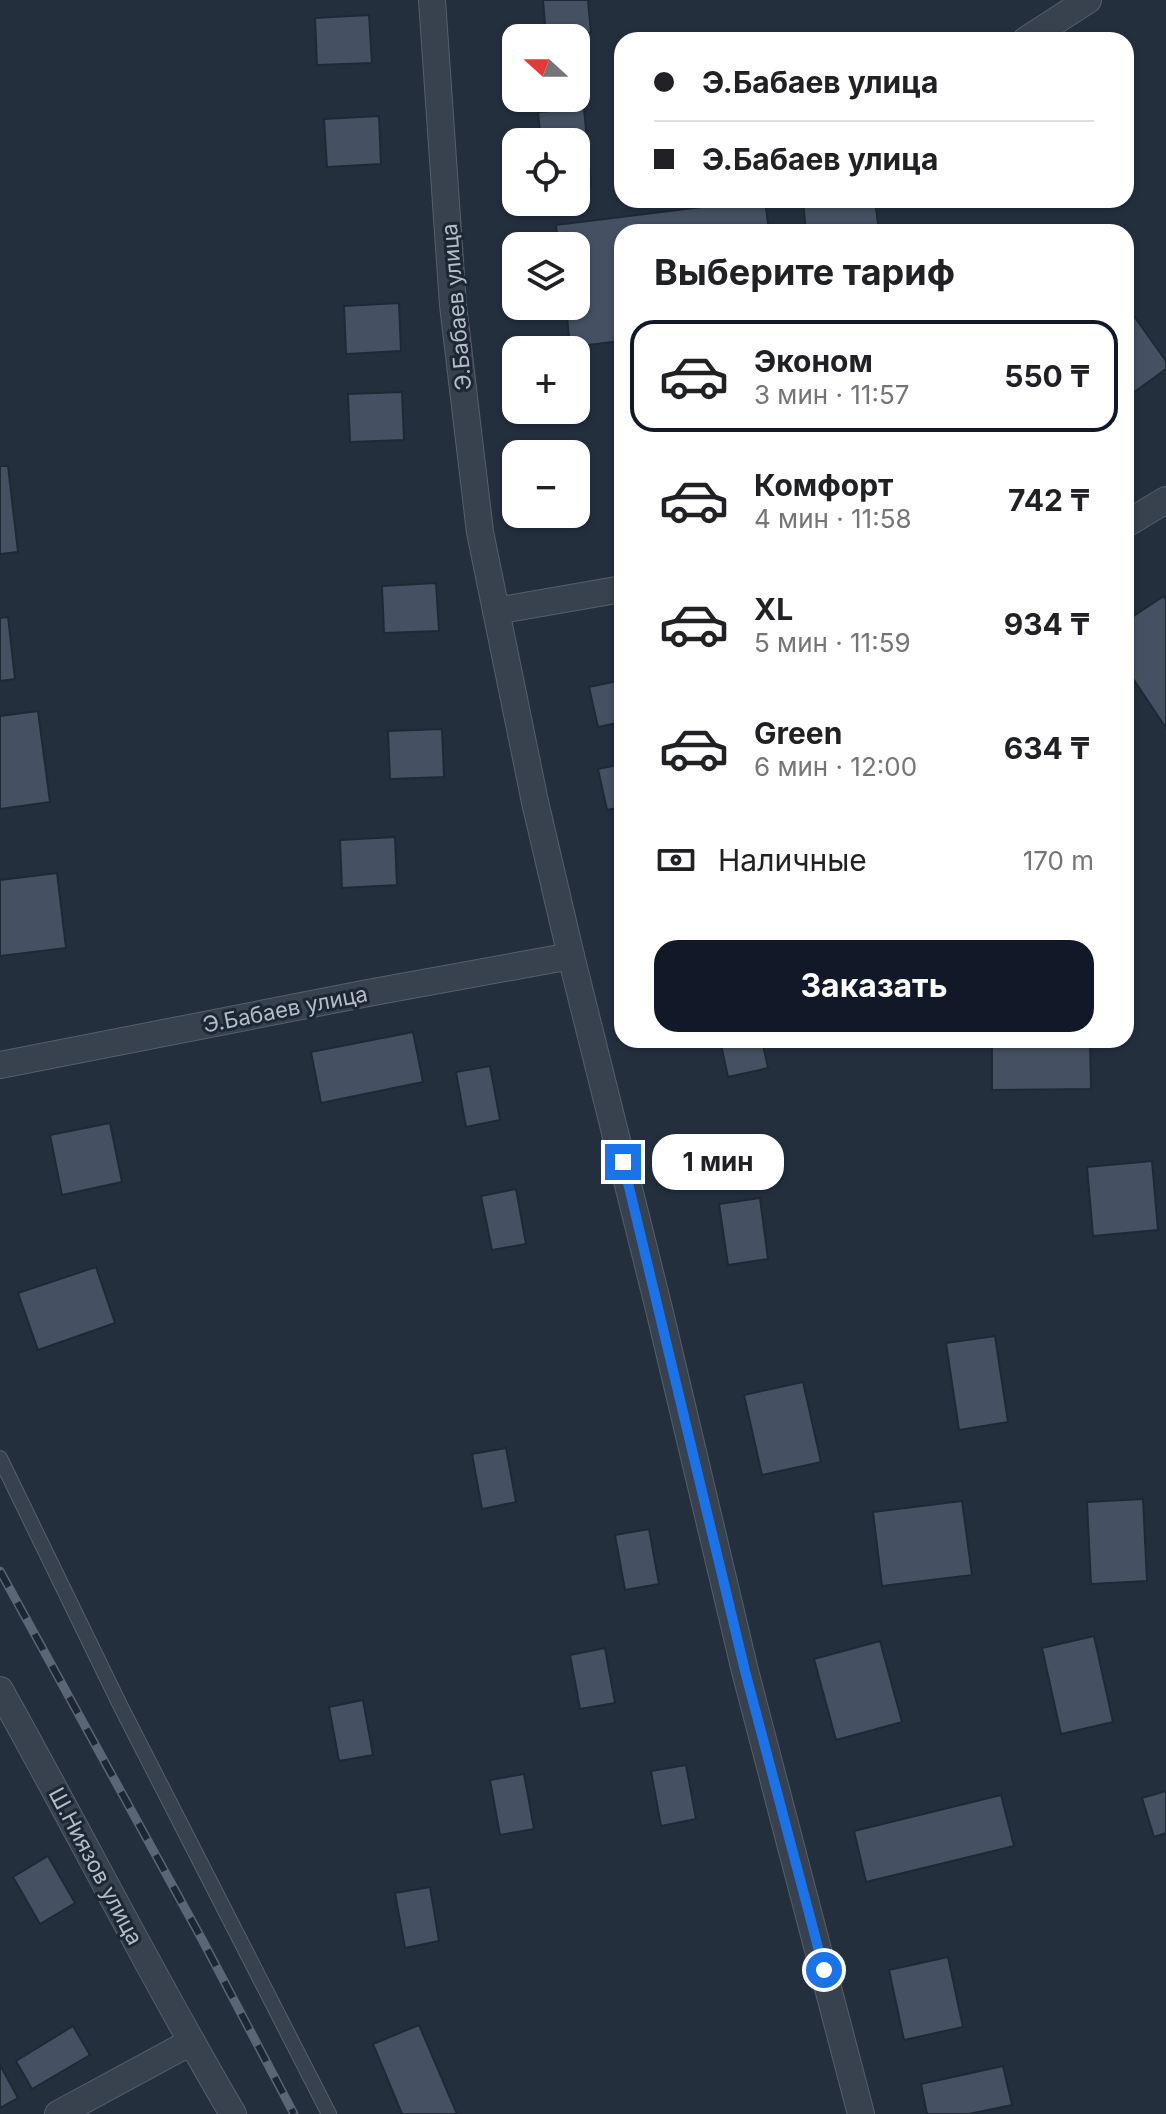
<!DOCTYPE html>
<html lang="ru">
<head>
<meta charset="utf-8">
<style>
	body { margin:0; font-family:Inter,sans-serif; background:#f2f2f2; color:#202124; height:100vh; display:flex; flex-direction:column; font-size:30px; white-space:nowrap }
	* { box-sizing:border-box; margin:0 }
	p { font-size:26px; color:#757577 }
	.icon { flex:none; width:44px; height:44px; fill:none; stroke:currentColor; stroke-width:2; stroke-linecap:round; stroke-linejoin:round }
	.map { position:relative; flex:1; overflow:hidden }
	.drawer { position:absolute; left:614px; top:224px; width:520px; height:824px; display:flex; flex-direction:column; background:#fff; border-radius:24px; box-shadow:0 2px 6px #0004 }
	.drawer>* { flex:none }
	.guide { position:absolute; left:614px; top:32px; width:520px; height:176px; border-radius:24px; box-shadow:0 2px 6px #0004; display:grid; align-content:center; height:176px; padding:0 40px; background:#fff }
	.needle { width:52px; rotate:291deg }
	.fabs { position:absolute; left:502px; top:24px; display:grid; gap:16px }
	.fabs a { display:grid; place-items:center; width:88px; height:88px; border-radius:16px; background:#fff; box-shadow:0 2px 6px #0004; font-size:40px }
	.end { position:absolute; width:36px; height:36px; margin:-18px; border:10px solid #1a73e8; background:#fff; box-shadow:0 0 0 4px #fff }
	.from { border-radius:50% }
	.bubble { position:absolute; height:56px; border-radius:24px; background:#fff; box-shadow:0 2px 6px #0004; font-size:26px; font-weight:700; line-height:56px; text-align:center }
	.guide b { display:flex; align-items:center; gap:28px; height:76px; font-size:30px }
	.guide b+b { border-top:2px solid #e0e0e0 }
	.guide i { width:20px; height:20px; background:#202124 }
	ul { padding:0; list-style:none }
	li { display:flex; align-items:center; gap:24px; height:112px; margin:0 16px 12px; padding:0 24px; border:4px solid transparent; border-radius:24px }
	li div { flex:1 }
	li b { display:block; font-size:30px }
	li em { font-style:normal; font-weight:700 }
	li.current { border-color:#111827 }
	li>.icon { width:72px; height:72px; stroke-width:1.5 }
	h2 { padding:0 40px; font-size:36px; line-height:96px }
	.pay { display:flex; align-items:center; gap:20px; height:88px; padding:0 40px; font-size:30px }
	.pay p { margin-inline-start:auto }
	.cta { display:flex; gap:16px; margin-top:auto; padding:16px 40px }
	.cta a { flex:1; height:92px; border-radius:24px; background:#111827; color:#fff; font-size:32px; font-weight:700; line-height:92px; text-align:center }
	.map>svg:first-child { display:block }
	.building { fill:#455162; stroke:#1f2835; stroke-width:2 }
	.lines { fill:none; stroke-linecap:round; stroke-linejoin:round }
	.lane-casing { stroke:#565f6c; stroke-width:16 }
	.street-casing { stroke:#565f6c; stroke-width:28 }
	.lane { stroke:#38414e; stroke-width:14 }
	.street { stroke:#38414e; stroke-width:26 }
	.rail-casing { stroke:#5a6575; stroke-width:9 }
	.rail { stroke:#1d2633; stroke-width:6; stroke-dasharray:18; stroke-linecap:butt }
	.route { stroke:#1a73e8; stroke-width:10 }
	.labels { text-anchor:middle; stroke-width:6; stroke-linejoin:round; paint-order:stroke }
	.street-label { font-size:22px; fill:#b4bcc9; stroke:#1d2633 }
</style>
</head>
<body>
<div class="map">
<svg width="1166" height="2114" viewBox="0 0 1166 2114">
	<rect width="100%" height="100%" fill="#242f3e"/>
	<g class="building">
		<polygon points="543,0 588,0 591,33 546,37"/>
		<polygon points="369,15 372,63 317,65 315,18"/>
		<polygon points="584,108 591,186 576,188 576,142 541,142 538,112"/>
		<polygon points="379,116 381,164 327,167 324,119"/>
		<polygon points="758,200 765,200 769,232 622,232 622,341 570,347 566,306 576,306 576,246 558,246 556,225"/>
		<polygon points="803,200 875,200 879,232 806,232"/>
		<polygon points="399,303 401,351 346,354 344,306"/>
		<polygon points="1126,305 1166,361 1166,369 1126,398"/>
		<polygon points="402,392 404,440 350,442 348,394"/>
		<polygon points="0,466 8,466 18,552 0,554"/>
		<polygon points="436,583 439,631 384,633 382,586"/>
		<polygon points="1164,596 1166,600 1166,728 1126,668 1126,621"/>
		<polygon points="8,617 15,679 0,681 0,618"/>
		<polygon points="622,680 622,722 598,727 589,687"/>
		<polygon points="38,711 50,802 0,809 0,716"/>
		<polygon points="442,729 444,777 390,779 388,731"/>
		<polygon points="622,764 622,807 607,810 598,769"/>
		<polygon points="395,837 397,885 342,888 340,840"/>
		<polygon points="57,873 66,948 0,956 0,880"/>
		<polygon points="413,1032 423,1082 321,1103 311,1052"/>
		<polygon points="720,1040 762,1040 768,1068 728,1077"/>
		<polygon points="992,1040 1090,1040 1091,1089 992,1090"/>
		<polygon points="490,1066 500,1120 466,1127 456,1072"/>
		<polygon points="110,1123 122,1182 62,1195 50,1135"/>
		<polygon points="1152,1161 1158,1230 1093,1236 1087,1167"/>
		<polygon points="516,1189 526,1244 492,1250 481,1196"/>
		<polygon points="760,1198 768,1259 728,1265 719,1204"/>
		<polygon points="96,1267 115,1323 38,1350 18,1293"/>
		<polygon points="995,1336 1008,1422 959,1430 946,1343"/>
		<polygon points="803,1382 821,1462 762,1475 744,1395"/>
		<polygon points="506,1448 516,1502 482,1509 472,1454"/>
		<polygon points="1143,1499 1147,1581 1091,1584 1087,1502"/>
		<polygon points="962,1501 972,1575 882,1586 873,1512"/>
		<polygon points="649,1529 659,1584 625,1590 615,1535"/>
		<polygon points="1094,1636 1113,1722 1061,1734 1042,1648"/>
		<polygon points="880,1641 902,1722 836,1740 814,1659"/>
		<polygon points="605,1648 615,1703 580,1709 570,1655"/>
		<polygon points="363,1700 373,1755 339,1761 329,1707"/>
		<polygon points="686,1765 696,1819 661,1826 651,1771"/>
		<polygon points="524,1774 534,1829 500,1835 490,1780"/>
		<polygon points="1166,1791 1166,1833 1154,1837 1142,1798"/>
		<polygon points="1001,1795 1014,1846 866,1882 854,1831"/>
		<polygon points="48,1856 75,1903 40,1924 13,1877"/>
		<polygon points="430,1887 439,1941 405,1948 395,1893"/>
		<polygon points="948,1957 963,2027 904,2040 889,1970"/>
		<polygon points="419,2025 457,2114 402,2114 373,2044"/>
		<polygon points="73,2026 90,2055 32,2089 16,2061"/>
		<polygon points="0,2065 18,2098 0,2108"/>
		<polygon points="1003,2066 1012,2105 969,2114 927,2114 921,2084"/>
	</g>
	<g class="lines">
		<g class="lane-casing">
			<polyline id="lane" points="0,1458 120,1705 329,2114"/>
		</g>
		<g class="street-casing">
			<g id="street">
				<polyline points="432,0 453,305 480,532 535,802 571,956 659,1309 745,1671 861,2114"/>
				<polyline points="1026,40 1088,0"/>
				<polyline points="1126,524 1166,500"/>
				<polyline points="496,611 622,589"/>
				<polyline points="0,1065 368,993 571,956"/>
				<path d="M0 1690C79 1831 151 1975 233 2114"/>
				<polyline points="58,2114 191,2042"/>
			</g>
		</g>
		<use href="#lane" class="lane"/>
		<use href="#street" class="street"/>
		<g class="rail-casing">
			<polyline id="rail" points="0,1571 204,1943 294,2114"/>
		</g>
		<use href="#rail" class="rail"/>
	</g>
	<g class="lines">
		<polyline class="route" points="623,1162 745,1671 824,1970"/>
	</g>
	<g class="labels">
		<g class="street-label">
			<text transform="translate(456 307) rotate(-95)" y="8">Э.Бабаев улица</text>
			<text transform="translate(285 1009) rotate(-11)" y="8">Э.Бабаев улица</text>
			<text transform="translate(96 1866) rotate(62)" y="8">Ш.Ниязов улица</text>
		</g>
	</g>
</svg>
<div class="fabs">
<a><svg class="needle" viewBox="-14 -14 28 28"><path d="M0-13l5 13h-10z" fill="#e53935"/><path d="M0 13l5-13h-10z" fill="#757577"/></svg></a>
<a><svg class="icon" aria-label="locate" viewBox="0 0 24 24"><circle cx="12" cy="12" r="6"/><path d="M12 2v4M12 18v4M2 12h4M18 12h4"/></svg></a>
<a><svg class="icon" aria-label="layers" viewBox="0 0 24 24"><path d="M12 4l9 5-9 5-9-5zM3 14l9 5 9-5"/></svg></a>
<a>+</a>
<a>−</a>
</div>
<i class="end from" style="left:824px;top:1970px"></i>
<i class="end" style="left:623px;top:1162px"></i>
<div class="bubble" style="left:652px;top:1134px;width:132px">1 мин</div>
<div class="guide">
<b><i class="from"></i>Э.Бабаев улица</b>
<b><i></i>Э.Бабаев улица</b>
</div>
<section class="drawer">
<h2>Выберите тариф</h2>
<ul>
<li class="current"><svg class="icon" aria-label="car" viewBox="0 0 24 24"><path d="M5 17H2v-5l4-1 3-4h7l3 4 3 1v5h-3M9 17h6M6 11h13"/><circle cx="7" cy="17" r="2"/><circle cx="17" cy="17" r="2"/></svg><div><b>Эконом</b><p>3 мин · 11:57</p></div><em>550 ₸</em></li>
<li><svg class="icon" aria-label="car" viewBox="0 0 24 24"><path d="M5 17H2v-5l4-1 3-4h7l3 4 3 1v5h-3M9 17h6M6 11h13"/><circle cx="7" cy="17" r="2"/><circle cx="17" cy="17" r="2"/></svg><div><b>Комфорт</b><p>4 мин · 11:58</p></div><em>742 ₸</em></li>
<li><svg class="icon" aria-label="car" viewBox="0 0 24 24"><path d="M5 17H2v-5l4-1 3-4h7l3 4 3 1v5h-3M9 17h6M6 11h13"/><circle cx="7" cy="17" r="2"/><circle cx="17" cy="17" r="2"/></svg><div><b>XL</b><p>5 мин · 11:59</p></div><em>934 ₸</em></li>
<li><svg class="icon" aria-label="car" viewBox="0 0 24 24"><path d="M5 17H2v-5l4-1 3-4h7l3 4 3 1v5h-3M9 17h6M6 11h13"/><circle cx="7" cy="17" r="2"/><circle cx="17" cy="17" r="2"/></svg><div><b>Green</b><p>6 мин · 12:00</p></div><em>634 ₸</em></li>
</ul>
<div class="pay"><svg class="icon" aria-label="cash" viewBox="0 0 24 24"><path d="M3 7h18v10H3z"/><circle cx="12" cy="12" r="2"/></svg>Наличные<p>170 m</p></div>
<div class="cta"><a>Заказать</a></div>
</section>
</div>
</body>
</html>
